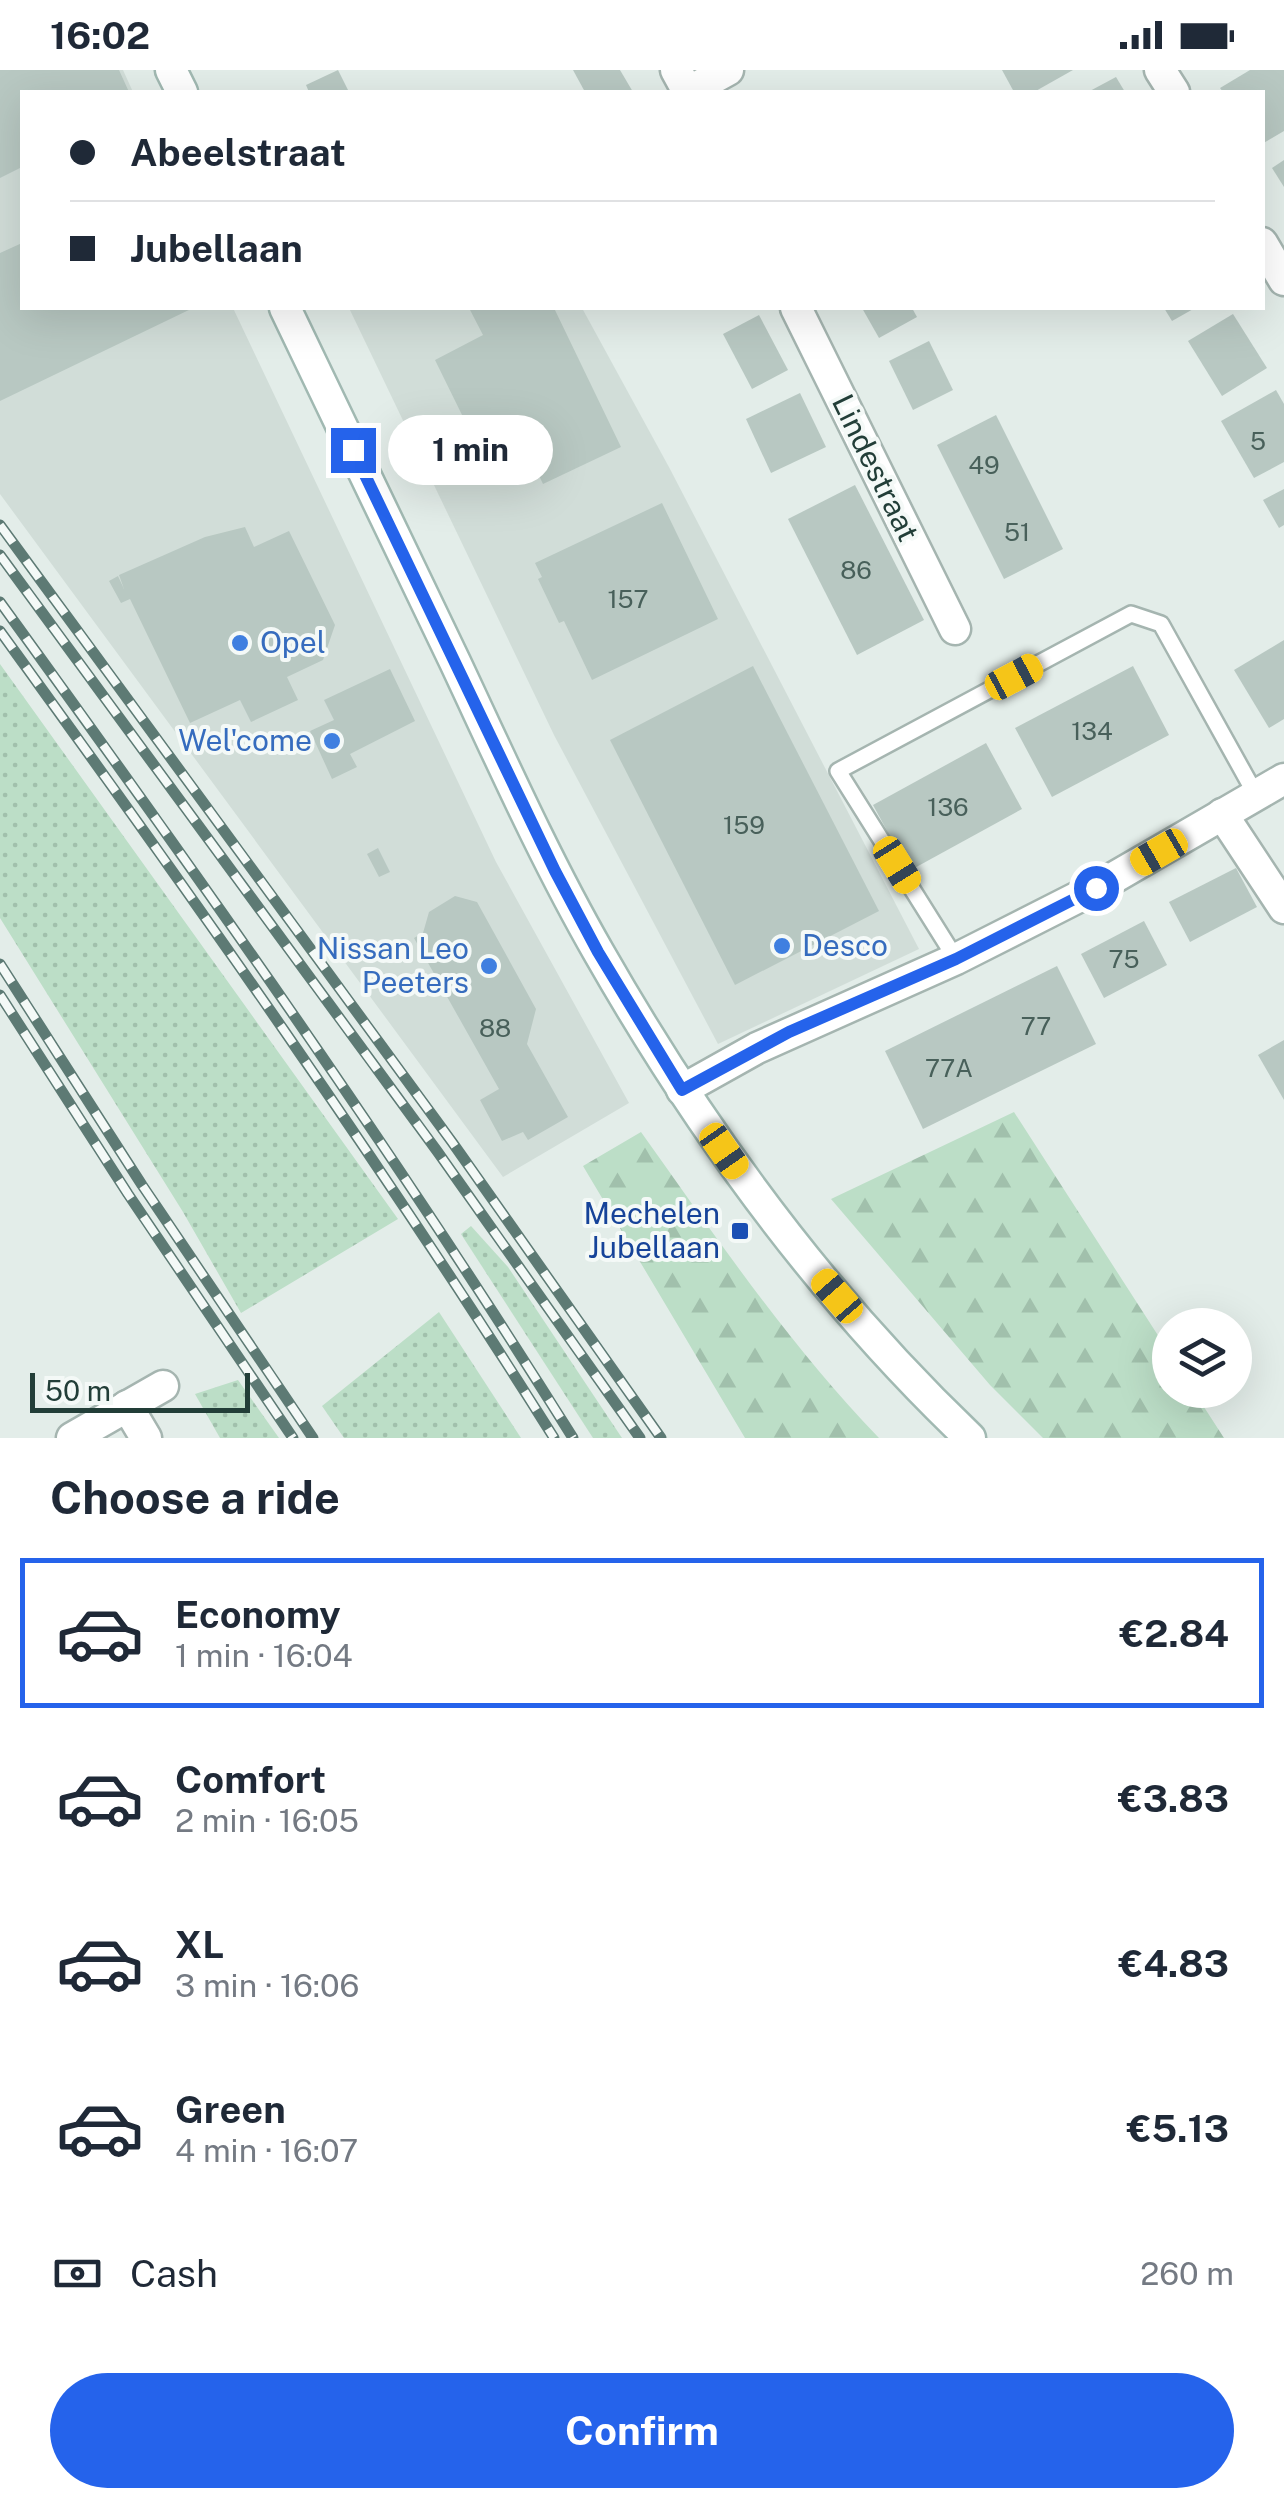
<!DOCTYPE html>
<html lang="en">
<head>
<meta charset="utf-8">
<style>
	body { margin:0; font-family:"Public Sans",sans-serif; background:#f6f6f7; color:#1f2937; height:100vh; display:flex; flex-direction:column; font-size:38px; white-space:nowrap }
	* { box-sizing:border-box; margin:0 }
	p { font-size:32px; color:#747a83 }
	.icon { flex:none; width:55px; height:55px; fill:none; stroke:currentColor; stroke-width:2; stroke-linecap:round; stroke-linejoin:round }
	.map { position:relative; height:1368px; overflow:hidden }
	.drawer { display:flex; flex-direction:column; background:#fff; flex:1 }
	.drawer>* { flex:none }
	.banner { position:absolute; left:20px; top:20px; width:1245px; height:220px; border-radius:0px; box-shadow:0 10px 40px #0002; display:grid; align-content:center; height:220px; padding:0 50px; background:#fff }
	.fabs { position:absolute; left:1152px; top:1238px; display:grid; gap:20px }
	.fabs a { display:grid; place-items:center; width:100px; height:100px; border-radius:50%; background:#fff; box-shadow:0 10px 40px #0002; font-size:50px }
	.scale { position:absolute; left:30px; bottom:25px; width:220px; box-sizing:border-box; padding-left:10px; border:5px solid #223e38; border-top:0; font-size:28px; line-height:35px; white-space:nowrap; color:#223e38; -webkit-text-stroke:8px #f4f9f7; paint-order:stroke }
	.end { position:absolute; width:45px; height:45px; margin:-22px; border:12px solid #2563eb; background:#fff; box-shadow:0 0 0 5px #fff }
	.from { border-radius:50% }
	.bubble { position:absolute; height:70px; border-radius:35px; background:#fff; box-shadow:0 10px 40px #0002; font-size:32px; font-weight:700; line-height:70px; text-align:center }
	.car { position:absolute; width:30px; height:60px; margin:-30px -15px; border-radius:12px; box-shadow:0 0 8px 2px #0007; background:linear-gradient(#f5c518 24%,#345 0 40%,#f5c518 0 76%,#345 0 86%,#f5c518 0) }
	.banner b { display:flex; align-items:center; gap:35px; height:95px; font-size:38px }
	.banner b+b { border-top:2px solid #e0e1e3 }
	.banner i { width:25px; height:25px; background:#1f2937 }
	ul { padding:0; list-style:none }
	li { display:flex; align-items:center; gap:30px; height:150px; margin:0 20px 15px; padding:0 30px; border:5px solid transparent; border-radius:0px }
	li div { flex:1 }
	li b { display:block; font-size:38px }
	li em { font-style:normal; font-weight:700 }
	li.active { border-color:#2563eb }
	li>.icon { width:90px; height:90px; stroke-width:1.5 }
	h2 { padding:0 50px; font-size:45px; line-height:120px }
	.pay { display:flex; align-items:center; gap:25px; height:110px; padding:0 50px; font-size:38px }
	.pay p { margin-inline-start:auto }
	.action { display:flex; gap:20px; margin-top:auto; padding:20px 50px }
	.action a { flex:1; height:115px; border-radius:60px; background:#2563eb; color:#fff; font-size:40px; font-weight:700; line-height:115px; text-align:center }
	.status { display:flex; justify-content:space-between; align-items:center; height:70px; padding:0 50px; background:#fff; direction:ltr }
	.status svg { height:28px; fill:currentColor }
	.map>svg:first-child { display:block }
	.built { fill:#d1ddd8 }
	.grass { fill:url(#grass-dots) }
	.forest { fill:url(#forest-firs) }
	.building { fill:#b8c8c2 }
	.lines { fill:none; stroke-linecap:round; stroke-linejoin:round }
	.lane-casing { stroke:#a5b5b0; stroke-width:20 }
	.street-casing { stroke:#a5b5b0; stroke-width:35 }
	.secondary-casing { stroke:#a1b9b2; stroke-width:35 }
	.lane { stroke:#fff; stroke-width:15 }
	.street { stroke:#fff; stroke-width:30 }
	.secondary { stroke:#fff; stroke-width:30 }
	.rail-casing { stroke:#5d7a74; stroke-width:11 }
	.rail { stroke:#f4f9f7; stroke-width:8; stroke-dasharray:22; stroke-linecap:butt }
	.route { stroke:#2563eb; stroke-width:12 }
	.shop-dot { fill:#3f7fe0; stroke:#f4f9f7; stroke-width:4 }
	.transit-dot { fill:#1a4fb4; stroke:#f4f9f7; stroke-width:4 }
	.labels { text-anchor:middle; stroke-width:8; stroke-linejoin:round; paint-order:stroke }
	.number-label { font-size:25px; fill:#48605a }
	.street-label { font-size:30px; fill:#223e38; stroke:#f4f9f7 }
	.shop-label { font-size:30px; fill:#366cbe; stroke:#f4f9f7; text-anchor:start }
	.transit-label { font-size:30px; fill:#164399; stroke:#f4f9f7; text-anchor:end }
</style>
</head>
<body>
<div class="status"><b>16:02</b><svg viewBox="0 0 49 12"><path d="M0 12V9h3v3zM5 12V6h3v6zM10 12V3h3v9zM15 12V0h3v12zM26 1h20v11H26zM47 4h2v5h-2z"/></svg></div>
<div class="map">
<svg width="1284" height="1368" viewBox="0 0 1284 1368">
	<defs>
		<pattern id="grass-dots" width="8" height="8" patternUnits="userSpaceOnUse" patternTransform="scale(2.5)"><rect width="8" height="8" fill="#bcdec7"/><path d="M2 2h.1M6 6h.1" fill="none" stroke="#a1c0ac" stroke-width="1.8" stroke-linecap="round"/></pattern>
		<pattern id="forest-firs" width="22" height="20" patternUnits="userSpaceOnUse" patternTransform="scale(2.5)"><rect width="22" height="20" fill="#bcdec7"/><path d="M5 1l3.5 6h-7zM16 11l3.5 6h-7z" fill="#a1c0ac"/></pattern>
	</defs>
	<rect width="100%" height="100%" fill="#e3ede9"/>
	<g class="built">
		<polygon points="0,0 123,0 133,22 22,22 22,238 233,238 496,792 629,1033 503,1107 0,424"/>
		<polygon points="349,238 582,238 670,399 919,879 718,974 554,665"/>
	</g>
	<g class="grass">
		<polygon points="0,594 398,1149 241,1243 183,1142 0,848"/>
		<polygon points="471,1156 508,1197 622,1368 593,1368 461,1164"/>
		<polygon points="439,1242 521,1368 344,1368 322,1336"/>
		<polygon points="238,1310 279,1368 220,1368 195,1324"/>
	</g>
	<g class="forest">
		<polygon points="1014,1042 1170,1284 1170,1320 1193,1320 1224,1368 1043,1368 990,1315 831,1129"/>
		<path d="M641 1062C716 1167 789 1275 879 1368H745L583 1096Z"/>
	</g>
	<g class="building">
		<polygon points="0,0 119,0 129,22 22,22 22,97 0,108"/>
		<polygon points="338,0 349,22 309,22 306,15"/>
		<polygon points="573,0 620,0 633,22 585,22"/>
		<polygon points="1002,0 1073,0 1034,22 1014,22"/>
		<polygon points="1250,0 1284,0 1284,61 1262,74 1262,22 1223,22 1220,18"/>
		<polygon points="1116,7 1125,22 1088,22"/>
		<polygon points="1284,90 1284,117 1272,98"/>
		<polygon points="22,173 22,238 193,238 0,331 0,183"/>
		<polygon points="469,238 554,238 621,377 543,414 532,391 493,408 435,290 483,265"/>
		<polygon points="862,238 912,238 917,247 879,268"/>
		<polygon points="1164,238 1195,238 1172,251"/>
		<polygon points="1233,244 1267,298 1222,326 1188,271"/>
		<polygon points="759,245 788,300 752,319 723,264"/>
		<polygon points="929,271 953,320 913,340 889,291"/>
		<polygon points="1276,320 1284,334 1284,392 1254,408 1221,351"/>
		<polygon points="800,323 826,377 771,403 746,349"/>
		<polygon points="996,345 1063,479 1004,509 937,375"/>
		<polygon points="855,415 924,550 857,585 788,449"/>
		<polygon points="1284,419 1284,455 1279,458 1263,430"/>
		<polygon points="662,433 718,549 592,610 564,551 559,553 538,509 542,507 535,493"/>
		<polygon points="245,457 254,477 289,461 335,555 323,590 287,607 298,630 251,652 240,630 190,653 130,529 121,533 109,511 118,506 124,519 119,505 205,467"/>
		<polygon points="1284,570 1284,649 1269,658 1234,600"/>
		<polygon points="753,596 879,841 735,915 610,670"/>
		<polygon points="1133,596 1169,665 1052,727 1015,658"/>
		<polygon points="390,599 415,651 350,684 357,697 332,709 310,661 334,650 324,630"/>
		<polygon points="986,673 1022,739 909,801 873,735"/>
		<polygon points="378,778 390,802 379,807 367,784"/>
		<polygon points="1236,798 1257,837 1190,872 1169,832"/>
		<polygon points="455,826 477,832 536,939 527,974 568,1047 528,1070 523,1062 502,1071 480,1030 499,1019 414,868 423,863 429,842"/>
		<polygon points="1144,851 1167,895 1104,928 1081,884"/>
		<polygon points="1057,896 1096,974 923,1059 885,981"/>
		<polygon points="1284,970 1284,1030 1258,985"/>
	</g>
	<g class="lines">
		<g class="lane-casing">
			<polyline id="lane" points="956,889 838,701 1131,544 1161,554 1256,725"/>
		</g>
		<g class="street-casing">
			<g id="street">
				<polyline points="676,0 688,22 728,0"/>
				<polyline points="1160,0 1174,22"/>
				<polyline points="1262,173 1284,210"/>
				<polyline points="796,238 955,559"/>
				<polyline points="1222,744 1284,838"/>
				<polyline points="682,1020 757,978 956,889 1096,818 1284,709"/>
				<polyline points="127,1336 146,1368"/>
				<polyline points="72,1368 163,1316"/>
			</g>
		</g>
		<g class="secondary-casing">
			<g id="secondary">
				<polyline points="171,0 182,22"/>
				<path d="M285 238C341 356 398 474 455 592 501 690 545 789 599 883 700 1060 822 1227 970 1368"/>
			</g>
		</g>
		<use href="#lane" class="lane"/>
		<use href="#street" class="street"/>
		<use href="#secondary" class="secondary"/>
		<g class="rail-casing">
			<g id="rail">
				<polyline points="0,455 452,1072 661,1368"/>
				<polyline points="0,485 437,1081 640,1368"/>
				<path d="M0 532C199 807 393 1080 573 1368"/>
				<path d="M0 561C192 826 380 1091 554 1368"/>
				<polyline points="0,894 142,1115 313,1368"/>
				<polyline points="0,925 128,1124 293,1368"/>
			</g>
		</g>
		<use href="#rail" class="rail"/>
	</g>
	<g class="lines">
		<polyline class="route" points="353,380 555,801 598,882 682,1020 789,962 956,889 1096,818"/>
	</g>
	<g class="shop-dot">
		<circle cx="240" cy="573" r="10"/>
		<circle cx="332" cy="671" r="10"/>
		<circle cx="782" cy="876" r="10"/>
		<circle cx="489" cy="896" r="10"/>
	</g>
	<rect class="transit-dot" x="730" y="1151" width="20" height="20" rx="5"/>
	<g class="labels">
		<g class="number-label">
			<text x="1258" y="380">5</text>
			<text x="984" y="404">49</text>
			<text x="1017" y="471">51</text>
			<text x="856" y="509">86</text>
			<text x="628" y="538">157</text>
			<text x="1092" y="670">134</text>
			<text x="948" y="746">136</text>
			<text x="744" y="764">159</text>
			<text x="1124" y="898">75</text>
			<text x="1036" y="965">77</text>
			<text x="495" y="967">88</text>
			<text x="949" y="1007">77A</text>
		</g>
		<g class="street-label">
			<text transform="translate(875 398) rotate(64)" y="10">Lindestraat</text>
		</g>
		<g class="shop-label">
			<text x="260" y="583">Opel</text>
			<text x="312" y="681" text-anchor="end">Wel'come</text>
			<text x="802" y="886">Desco</text>
			<text x="469" y="889" text-anchor="end">Nissan Leo<tspan x="469" dy="34">Peeters</tspan></text>
		</g>
		<g class="transit-label">
			<text x="720" y="1154">Mechelen<tspan x="720" dy="34">Jubellaan</tspan></text>
		</g>
	</g>
</svg>
<div class="fabs">
<a><svg class="icon" aria-label="layers" viewBox="0 0 24 24"><path d="M12 4l9 5-9 5-9-5zM3 14l9 5 9-5"/></svg></a>
</div>
<div class="scale">50 m</div>
<i class="end from" style="left:1096px;top:818px"></i>
<i class="end" style="left:353px;top:380px"></i>
<div class="bubble" style="left:388px;top:345px;width:165px">1 min</div>
<i class="car" style="left:1014px;top:607px;rotate:62deg"></i>
<i class="car" style="left:1159px;top:782px;rotate:240deg"></i>
<i class="car" style="left:897px;top:795px;rotate:148deg"></i>
<i class="car" style="left:724px;top:1081px;rotate:145deg"></i>
<i class="car" style="left:837px;top:1226px;rotate:319deg"></i>
<div class="banner">
<b><i class="from"></i>Abeelstraat</b>
<b><i></i>Jubellaan</b>
</div>
</div>
<section class="drawer">
<h2>Choose a ride</h2>
<ul>
<li class="active"><svg class="icon" aria-label="car" viewBox="0 0 24 24"><path d="M5 17H2v-5l4-1 3-4h7l3 4 3 1v5h-3M9 17h6M6 11h13"/><circle cx="7" cy="17" r="2"/><circle cx="17" cy="17" r="2"/></svg><div><b>Economy</b><p>1 min · 16:04</p></div><em>€2.84</em></li>
<li><svg class="icon" aria-label="car" viewBox="0 0 24 24"><path d="M5 17H2v-5l4-1 3-4h7l3 4 3 1v5h-3M9 17h6M6 11h13"/><circle cx="7" cy="17" r="2"/><circle cx="17" cy="17" r="2"/></svg><div><b>Comfort</b><p>2 min · 16:05</p></div><em>€3.83</em></li>
<li><svg class="icon" aria-label="car" viewBox="0 0 24 24"><path d="M5 17H2v-5l4-1 3-4h7l3 4 3 1v5h-3M9 17h6M6 11h13"/><circle cx="7" cy="17" r="2"/><circle cx="17" cy="17" r="2"/></svg><div><b>XL</b><p>3 min · 16:06</p></div><em>€4.83</em></li>
<li><svg class="icon" aria-label="car" viewBox="0 0 24 24"><path d="M5 17H2v-5l4-1 3-4h7l3 4 3 1v5h-3M9 17h6M6 11h13"/><circle cx="7" cy="17" r="2"/><circle cx="17" cy="17" r="2"/></svg><div><b>Green</b><p>4 min · 16:07</p></div><em>€5.13</em></li>
</ul>
<div class="pay"><svg class="icon" aria-label="cash" viewBox="0 0 24 24"><path d="M3 7h18v10H3z"/><circle cx="12" cy="12" r="2"/></svg>Cash<p>260 m</p></div>
<div class="action"><a>Confirm</a></div>
</section>
</body>
</html>
